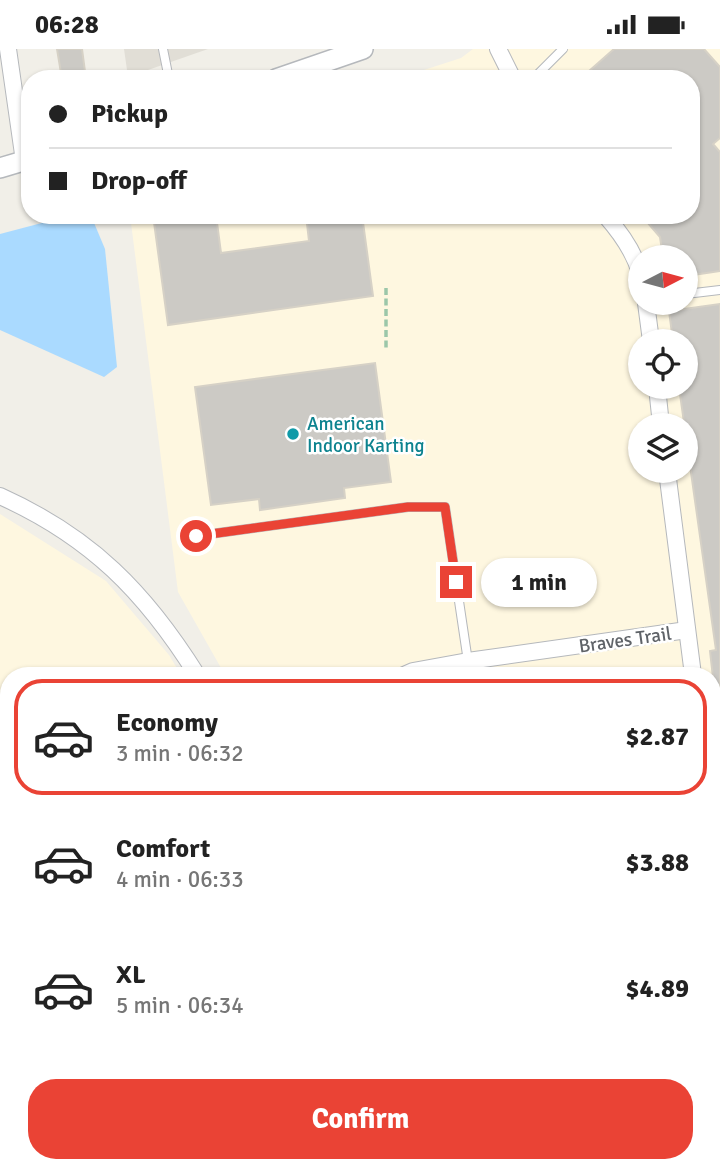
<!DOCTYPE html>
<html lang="en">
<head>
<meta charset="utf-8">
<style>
	body { margin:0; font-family:Signika,sans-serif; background:#f2f2f2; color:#222; height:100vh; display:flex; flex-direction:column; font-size:26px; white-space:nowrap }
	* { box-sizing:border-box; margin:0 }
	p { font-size:23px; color:#767676 }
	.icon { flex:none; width:38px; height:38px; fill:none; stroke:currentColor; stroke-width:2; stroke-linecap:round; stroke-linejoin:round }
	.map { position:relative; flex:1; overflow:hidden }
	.details { position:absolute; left:0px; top:618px; width:721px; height:506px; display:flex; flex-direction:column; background:#fff; border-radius:28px 28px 0 0; box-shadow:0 2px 5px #0004 }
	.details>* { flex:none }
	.banner { position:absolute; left:21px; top:21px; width:679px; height:154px; border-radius:28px; box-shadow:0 2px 5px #0004; display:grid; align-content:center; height:154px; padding:0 28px; background:#fff }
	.needle { width:46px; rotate:84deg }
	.tools { position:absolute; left:628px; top:196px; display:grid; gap:14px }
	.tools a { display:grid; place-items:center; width:70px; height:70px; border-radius:50%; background:#fff; box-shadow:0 2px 5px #0004; font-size:35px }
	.end { position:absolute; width:32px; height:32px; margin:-16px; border:9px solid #ea4335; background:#fff; box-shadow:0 0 0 4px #fff }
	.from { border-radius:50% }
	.bubble { position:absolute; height:49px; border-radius:24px; background:#fff; box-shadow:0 2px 5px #0004; font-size:23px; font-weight:700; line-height:49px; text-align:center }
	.banner b { display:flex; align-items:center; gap:24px; height:66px; font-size:26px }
	.banner b+b { border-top:2px solid #e0e0e0 }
	.banner i { width:18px; height:18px; background:#222 }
	ul { padding:12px 0 0; list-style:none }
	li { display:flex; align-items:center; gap:21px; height:116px; margin:0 14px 10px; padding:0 14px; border:4px solid transparent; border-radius:28px }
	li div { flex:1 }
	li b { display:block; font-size:26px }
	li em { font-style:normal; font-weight:700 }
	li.on { border-color:#ea4335 }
	li>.icon { width:63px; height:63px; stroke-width:1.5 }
	.action { display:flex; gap:14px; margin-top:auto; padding:14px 28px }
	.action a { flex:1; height:80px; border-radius:28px; background:#ea4335; color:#fff; font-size:28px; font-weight:700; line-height:80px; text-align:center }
	.status { display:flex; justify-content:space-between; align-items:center; height:49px; padding:0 35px; background:#fff; direction:ltr }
	.status svg { height:19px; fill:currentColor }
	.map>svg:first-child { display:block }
	.commercial { fill:#fef7e0; fill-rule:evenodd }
	.education { fill:#e1ded6 }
	.water { fill:#aadaff }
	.building { fill:#cccac5; stroke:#d6d1c6; stroke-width:2 }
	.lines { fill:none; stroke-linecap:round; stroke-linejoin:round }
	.service-casing { stroke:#b5b8bc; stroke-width:10 }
	.minor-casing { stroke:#b5b8bc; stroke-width:18 }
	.tertiary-casing { stroke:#b5b8bc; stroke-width:22 }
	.path { stroke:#9cc7a9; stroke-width:3.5; stroke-dasharray:7 3.5; stroke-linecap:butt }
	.service { stroke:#fff; stroke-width:8 }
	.minor { stroke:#fff; stroke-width:16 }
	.tertiary { stroke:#fff; stroke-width:19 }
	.route { stroke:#ea4335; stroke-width:9 }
	.culture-dot { fill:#0f9aa8; stroke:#fff; stroke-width:2.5 }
	.labels { text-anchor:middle; stroke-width:5; stroke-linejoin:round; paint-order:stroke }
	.culture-label { font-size:19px; fill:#0d838f; stroke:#fff; text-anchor:start }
	.street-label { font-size:19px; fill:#5f6368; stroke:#fff }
</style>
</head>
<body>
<div class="status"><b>06:28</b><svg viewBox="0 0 49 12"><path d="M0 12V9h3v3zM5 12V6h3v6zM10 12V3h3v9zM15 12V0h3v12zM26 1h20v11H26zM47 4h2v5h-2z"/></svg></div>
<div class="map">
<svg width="720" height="1123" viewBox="0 0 720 1123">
	<rect width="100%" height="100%" fill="#f1efe8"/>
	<g class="commercial">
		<path d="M473 0H720V1123H366V1115H712V626H225L178 543 130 166H691V30H396L461 9ZM640 208H686V254H640ZM640 292H686V338H640ZM640 376H686V422H640Z"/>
		<polygon points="0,465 106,532 169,606 181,626 9,626 9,1115 325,1115 326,1123 0,1123"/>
	</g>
	<polygon class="education" points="124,0 208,0 128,28"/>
	<polygon class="water" points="72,166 92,169 105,200 117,318 104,328 0,281 0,185"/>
	<g class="building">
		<polygon points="57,0 82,0 86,30 62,30"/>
		<polygon points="614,0 704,0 720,18 720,89 713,95 720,103 720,222 686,227 686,208 663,208 660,188 641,166 691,166 691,30 580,30"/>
		<polygon points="153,166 216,166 221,204 309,192 306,166 362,166 373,247 168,276"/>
		<polygon points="720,255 720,645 715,646 710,602 716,601 679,338 686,338 686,292 673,292 669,262"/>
		<polygon points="375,314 391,433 344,439 345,449 260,461 259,450 211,456 195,338"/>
		<polygon points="0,798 9,802 9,1007 0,1025"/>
		<polygon points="4,1082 9,1084 9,1115 73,1115 90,1123 0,1123 0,1089"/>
	</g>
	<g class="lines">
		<g class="service-casing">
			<g id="service">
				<polyline points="163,0 169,30"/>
				<polyline points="533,30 563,0"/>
				<polyline points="686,245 720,241"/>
				<polyline points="196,487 408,458 445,458 470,626"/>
				<polyline points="0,733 9,741"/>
				<polyline points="0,1063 9,1060"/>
				<polyline points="138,1115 155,1123"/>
				<polyline points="533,1115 534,1123"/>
			</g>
		</g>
		<g class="minor-casing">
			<g id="minor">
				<polyline points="8,0 24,112"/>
				<polyline points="498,0 513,30"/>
				<path d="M605 166C620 183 634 202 640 224"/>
				<polyline points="646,254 651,292"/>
				<polyline points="657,338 661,376"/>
				<polyline points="667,422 693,626"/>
				<path d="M0 447C91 488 145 543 197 626"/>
				<polyline points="404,626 413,622 468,612 687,581"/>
				<polyline points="712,768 720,827"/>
				<polyline points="337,1115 337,1123"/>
			</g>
		</g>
		<g class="tertiary-casing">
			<g id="tertiary">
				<polyline points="276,30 363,0"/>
				<polyline points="0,119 30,110"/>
			</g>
		</g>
		<polyline class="path" points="386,239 386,299"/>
		<use href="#service" class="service"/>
		<use href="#minor" class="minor"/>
		<use href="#tertiary" class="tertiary"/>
	</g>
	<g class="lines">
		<polyline class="route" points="196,487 408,458 445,458 456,533"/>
	</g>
	<circle class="culture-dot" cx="293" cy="385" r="7"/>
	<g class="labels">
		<g class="culture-label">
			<text x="307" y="381">American<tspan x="307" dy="22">Indoor Karting</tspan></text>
		</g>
		<g class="street-label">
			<text transform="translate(625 590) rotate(-8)" y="7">Braves Trail</text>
		</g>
	</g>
</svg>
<div class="tools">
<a><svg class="needle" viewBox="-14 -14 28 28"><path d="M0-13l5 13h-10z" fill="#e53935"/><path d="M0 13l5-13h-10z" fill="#767676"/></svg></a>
<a><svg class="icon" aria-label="locate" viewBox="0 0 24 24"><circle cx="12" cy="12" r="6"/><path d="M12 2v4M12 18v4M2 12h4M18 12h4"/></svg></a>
<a><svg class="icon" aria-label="layers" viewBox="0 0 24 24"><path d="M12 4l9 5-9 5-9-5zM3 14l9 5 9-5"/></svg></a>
</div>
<i class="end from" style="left:196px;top:487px"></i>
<i class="end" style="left:456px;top:533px"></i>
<div class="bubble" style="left:481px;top:509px;width:116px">1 min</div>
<div class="banner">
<b><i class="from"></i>Pickup</b>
<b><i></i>Drop-off</b>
</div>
<section class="details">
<ul>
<li class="on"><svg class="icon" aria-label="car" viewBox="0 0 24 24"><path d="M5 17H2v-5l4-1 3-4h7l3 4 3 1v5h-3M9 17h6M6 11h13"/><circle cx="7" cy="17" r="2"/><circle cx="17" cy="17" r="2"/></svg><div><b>Economy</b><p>3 min · 06:32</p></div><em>$2.87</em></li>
<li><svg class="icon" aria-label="car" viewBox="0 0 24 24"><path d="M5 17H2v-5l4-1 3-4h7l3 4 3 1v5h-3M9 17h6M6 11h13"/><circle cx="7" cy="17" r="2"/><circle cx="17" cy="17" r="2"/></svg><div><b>Comfort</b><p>4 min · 06:33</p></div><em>$3.88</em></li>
<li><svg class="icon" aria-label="car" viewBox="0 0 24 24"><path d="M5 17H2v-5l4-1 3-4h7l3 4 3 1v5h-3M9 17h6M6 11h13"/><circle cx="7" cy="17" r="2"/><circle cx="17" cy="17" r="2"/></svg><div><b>XL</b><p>5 min · 06:34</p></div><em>$4.89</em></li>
</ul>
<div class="action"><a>Confirm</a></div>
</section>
</div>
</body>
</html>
